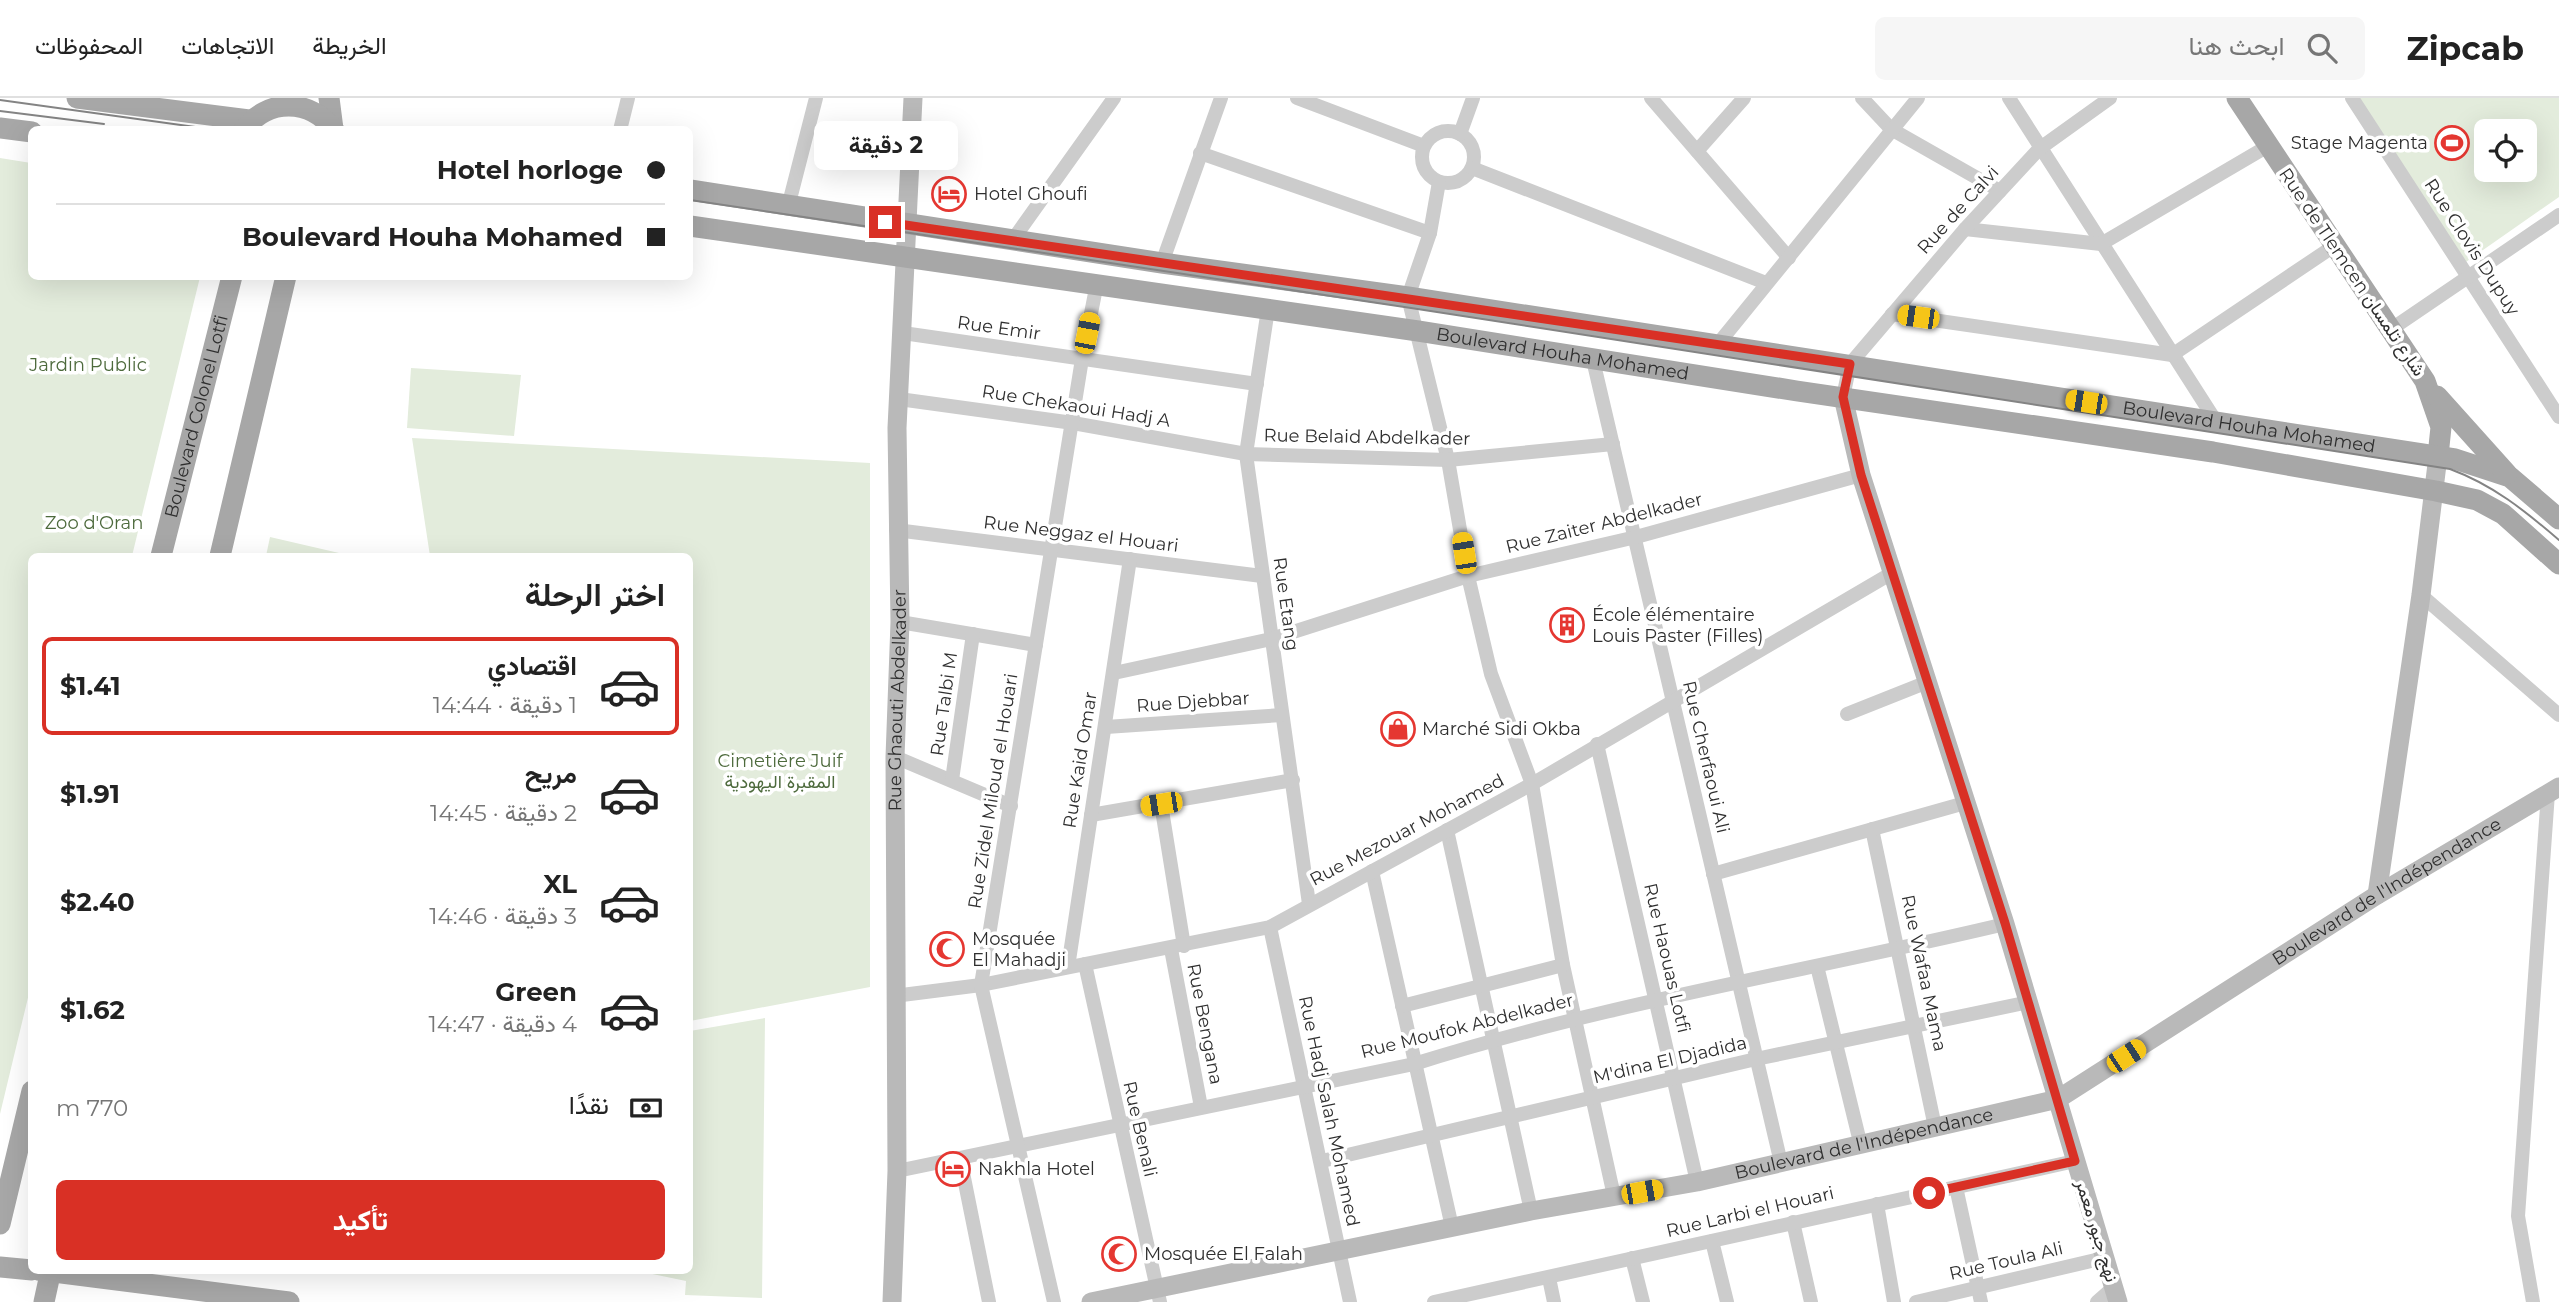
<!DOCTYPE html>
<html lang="ar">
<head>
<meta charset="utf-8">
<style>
	body { margin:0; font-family:Montserrat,Vazirmatn,sans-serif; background:#f6f6f6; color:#222; direction:rtl; height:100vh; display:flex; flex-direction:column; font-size:26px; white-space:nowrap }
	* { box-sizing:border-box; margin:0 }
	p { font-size:23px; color:#767676 }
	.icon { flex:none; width:38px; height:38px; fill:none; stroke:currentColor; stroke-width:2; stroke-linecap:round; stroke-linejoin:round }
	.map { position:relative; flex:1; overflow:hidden; direction:ltr }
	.sheet { position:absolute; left:28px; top:455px; width:665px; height:721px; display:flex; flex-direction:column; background:#fff; border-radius:10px; box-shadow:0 7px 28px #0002; direction:rtl }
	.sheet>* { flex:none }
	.top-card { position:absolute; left:28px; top:28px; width:665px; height:154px; border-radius:10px; box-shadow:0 7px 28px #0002; direction:rtl; display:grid; align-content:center; height:154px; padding:0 28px; background:#fff }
	.controls { position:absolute; left:2474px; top:21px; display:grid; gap:14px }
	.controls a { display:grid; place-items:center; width:63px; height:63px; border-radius:10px; background:#fff; box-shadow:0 7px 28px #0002; font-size:35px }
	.end { position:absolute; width:32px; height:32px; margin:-16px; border:9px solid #d93025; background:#fff; box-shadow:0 0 0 4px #fff }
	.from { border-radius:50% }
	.bubble { position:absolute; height:49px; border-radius:10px; background:#fff; box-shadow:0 7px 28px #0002; font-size:23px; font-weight:700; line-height:49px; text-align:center; direction:rtl }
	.car { position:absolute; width:21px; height:42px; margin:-21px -10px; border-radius:9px; box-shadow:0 0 5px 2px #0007; background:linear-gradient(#f5c518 24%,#345 0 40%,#f5c518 0 76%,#345 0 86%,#f5c518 0) }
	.top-card b { display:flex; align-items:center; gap:24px; height:66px; font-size:26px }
	.top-card b+b { border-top:2px solid #e0e0e0 }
	.top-card i { width:18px; height:18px; background:#222 }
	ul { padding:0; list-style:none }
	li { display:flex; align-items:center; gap:21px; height:98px; margin:0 14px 10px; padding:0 14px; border:4px solid transparent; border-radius:10px }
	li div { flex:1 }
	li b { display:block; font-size:26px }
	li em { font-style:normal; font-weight:700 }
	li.selected { border-color:#d93025 }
	li>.icon { width:63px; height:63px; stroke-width:1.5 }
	h2 { padding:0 28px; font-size:32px; line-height:84px }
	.pay { display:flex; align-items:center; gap:18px; height:77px; padding:0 28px; font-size:26px }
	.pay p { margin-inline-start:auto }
	.button { display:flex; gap:14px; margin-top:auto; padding:14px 28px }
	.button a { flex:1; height:80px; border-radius:10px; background:#d93025; color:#fff; font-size:28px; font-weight:700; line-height:80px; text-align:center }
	header { display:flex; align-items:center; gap:42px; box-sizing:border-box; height:98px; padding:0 35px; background:#fff; border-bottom:2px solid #e0e0e0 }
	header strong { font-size:33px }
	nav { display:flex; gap:38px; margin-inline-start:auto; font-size:24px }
	.search { width:490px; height:63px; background:#f6f6f6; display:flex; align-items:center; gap:18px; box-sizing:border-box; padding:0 24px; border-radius:10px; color:#767676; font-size:26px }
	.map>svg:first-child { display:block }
	.green { fill:#e3ecdc; fill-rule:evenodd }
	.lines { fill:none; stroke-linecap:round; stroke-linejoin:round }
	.street { stroke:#ccc; stroke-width:14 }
	.secondary { stroke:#b9b9b9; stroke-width:19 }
	.primary { stroke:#a7a7a7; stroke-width:21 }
	.tram { stroke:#848484; stroke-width:2 }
	.route { stroke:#d93025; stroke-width:9 }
	.labels { text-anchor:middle; stroke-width:7; stroke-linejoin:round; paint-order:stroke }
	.poi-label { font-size:18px; fill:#2f2f2f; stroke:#fff; text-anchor:start }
	.street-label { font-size:18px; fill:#2f2f2f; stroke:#fff }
	.park-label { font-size:18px; fill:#4d6a3c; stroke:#fff }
</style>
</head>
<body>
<header>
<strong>Zipcab</strong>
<div class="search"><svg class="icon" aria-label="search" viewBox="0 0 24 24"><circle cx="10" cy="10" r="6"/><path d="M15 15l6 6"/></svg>ابحث هنا</div>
<nav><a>الخريطة</a><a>الاتجاهات</a><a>المحفوظات</a></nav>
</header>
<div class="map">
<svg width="2559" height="1204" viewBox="0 0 2559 1204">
	<rect width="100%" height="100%" fill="#fff"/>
	<g class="green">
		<path d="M2356 0H2559V99L2463 166ZM2487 33H2525V72H2487Z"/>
		<polygon points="0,60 31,65 32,178 200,179 132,458 32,458 32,883 0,1016"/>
		<polygon points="411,270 521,277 514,338 407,330"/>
		<polygon points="412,340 870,365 870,889 690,923 690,458 430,458"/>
		<polygon points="270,439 352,458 266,458"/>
		<polygon points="765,920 762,1200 685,1197 686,1183 638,1173 690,1172 690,933"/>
	</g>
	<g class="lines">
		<g class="street">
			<polyline points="1297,0 1424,48"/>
			<polyline points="1651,0 1789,160"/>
			<polyline points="1862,0 1891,31 2000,93"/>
			<polyline points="2009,0 2217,325"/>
			<polyline points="2352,0 2559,319"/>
			<polyline points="620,32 628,0"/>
			<circle cx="1448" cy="59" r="26"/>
			<polyline points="1460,36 1473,0"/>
			<polyline points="1697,53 1744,0"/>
			<polyline points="1200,55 1430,135"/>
			<polyline points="1472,70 1766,185"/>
			<polyline points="1439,84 1430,135 1408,199 1448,362 1468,478 1491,576 1532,686 1563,867 1614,1098"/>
			<polyline points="788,109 816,0"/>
			<polyline points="1965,131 2101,146 2268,48"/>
			<polyline points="1012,143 1114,0"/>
			<polyline points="1162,165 1221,0"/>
			<polyline points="1268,211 1246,356 1309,806"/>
			<polyline points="1892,216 2172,257 2334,148"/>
			<polyline points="2390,232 2559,117"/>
			<polyline points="903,235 1257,286"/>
			<polyline points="1718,246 1918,0"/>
			<polyline points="1593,262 1781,1065"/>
			<polyline points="1843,299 1850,266 1965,131 2039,51 2110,0"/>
			<polyline points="899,301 1073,325 1246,356 1448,362 1613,346"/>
			<polyline points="896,432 1262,478"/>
			<polyline points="2421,497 2559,617"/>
			<polyline points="900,524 1036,547"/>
			<polyline points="1114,575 1271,541 1468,478 1636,439 1861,377"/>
			<polyline points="1847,616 1925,585"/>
			<polyline points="1106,629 1282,617"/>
			<polyline points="1597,646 1697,1084"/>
			<polyline points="895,659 1011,708"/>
			<polyline points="952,682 973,536"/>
			<polyline points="1161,706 1184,848"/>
			<polyline points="1091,717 1293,682"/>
			<polyline points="1872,731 1935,1029"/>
			<polyline points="1447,732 1531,1113"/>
			<polyline points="1372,773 1452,1129"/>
			<polyline points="1713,776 1965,705"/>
			<polyline points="1270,829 1350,1204"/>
			<polyline points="1171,851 1201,1009"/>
			<polyline points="1085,866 1160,1204"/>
			<polyline points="1817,868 1861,1048"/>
			<polyline points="1068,869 1130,461"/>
			<polyline points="894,898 981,887 1270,829 1532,686 1892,475"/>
			<polyline points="1402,908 1563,867"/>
			<polyline points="960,1060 989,1204"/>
			<polyline points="1322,1063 1756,961 2029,904"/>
			<path d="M897 1073 1414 966C1608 905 1808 873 2005 826"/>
			<polyline points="1956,1089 1981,1204"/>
			<polyline points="1877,1106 1894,1204"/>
			<polyline points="1793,1124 1811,1204"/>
			<polyline points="1712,1143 1727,1204"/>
			<polyline points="1632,1160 1643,1204"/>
			<polyline points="1549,1180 1554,1204"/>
			<polyline points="1054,1204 981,887 1082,261 1097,185"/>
			<polyline points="1434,1204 2075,1063"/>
			<polyline points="1916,1204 2104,1160"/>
			<polyline points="2097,1204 2114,1189"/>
			<polyline points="2533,1204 2518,1118 2548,695"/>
		</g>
		<g class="secondary">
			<polyline points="1843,299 1861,377 2005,826 2118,1204"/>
			<polyline points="2377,797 2421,497 2438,358"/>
			<path id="s1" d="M892 1204 897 1073 895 659 900 524 897 330 913 0"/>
			<path id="s2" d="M1091 1204 1531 1113 1697 1084 2058 1001 2377 797 2559 689"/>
		</g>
		<g class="primary">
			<polyline points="77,0 249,22"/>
			<polyline points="329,0 333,31"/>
			<polyline points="2237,0 2425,283 2441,329 2438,358"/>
			<polyline points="0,30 32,34"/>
			<path d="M244 32C267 0 310 0 334 32"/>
			<path id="s3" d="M690 92 1162 165 1408 199 2455 361 2510 379 2559 421"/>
			<path id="s4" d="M690 128 1418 233 1797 293 2213 354 2436 393 2477 402 2503 416 2559 466"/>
			<polyline points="2437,298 2507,376"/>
			<path id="s5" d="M161 458 232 178"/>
			<polyline points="220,458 286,178"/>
			<polyline points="0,1126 32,993"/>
			<polyline points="0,1169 32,1172"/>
			<polyline points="38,1172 289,1204"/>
			<polyline points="44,1204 51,1172"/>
		</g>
		<g class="tram">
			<polyline points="0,2 217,32"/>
			<polyline points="0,13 104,26"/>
			<path d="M690 102 1411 210 2450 371C2493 387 2524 412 2559 442"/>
		</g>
	</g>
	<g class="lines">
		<polyline class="route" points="885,124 1850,266 1843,299 1861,377 2005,825 2075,1063 1929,1095"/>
	</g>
	<defs>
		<g id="stadium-ring" transform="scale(1.75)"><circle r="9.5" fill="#fff" stroke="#e53731" stroke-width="1.5"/><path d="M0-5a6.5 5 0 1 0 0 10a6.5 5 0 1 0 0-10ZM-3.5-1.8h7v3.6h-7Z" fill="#e53731"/></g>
		<g id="hotel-ring" transform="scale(1.75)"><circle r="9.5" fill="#fff" stroke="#e53731" stroke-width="1.5"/><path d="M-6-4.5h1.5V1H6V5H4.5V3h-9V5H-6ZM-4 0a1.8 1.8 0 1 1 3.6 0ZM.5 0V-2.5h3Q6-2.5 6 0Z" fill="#e53731"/></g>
		<g id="building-ring" transform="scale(1.75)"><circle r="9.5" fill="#fff" stroke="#e53731" stroke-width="1.5"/><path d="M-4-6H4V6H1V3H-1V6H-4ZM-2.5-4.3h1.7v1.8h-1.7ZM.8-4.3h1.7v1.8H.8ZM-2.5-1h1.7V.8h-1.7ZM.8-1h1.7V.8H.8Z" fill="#e53731"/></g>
		<g id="shop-ring" transform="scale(1.75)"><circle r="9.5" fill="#fff" stroke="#e53731" stroke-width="1.5"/><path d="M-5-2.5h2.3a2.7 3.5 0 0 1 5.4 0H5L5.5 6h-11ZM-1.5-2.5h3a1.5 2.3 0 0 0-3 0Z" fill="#e53731"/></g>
		<g id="mosque-ring" transform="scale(1.75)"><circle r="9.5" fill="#fff" stroke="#e53731" stroke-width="1.5"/><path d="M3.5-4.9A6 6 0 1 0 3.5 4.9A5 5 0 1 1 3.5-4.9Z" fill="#e53731"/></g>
	</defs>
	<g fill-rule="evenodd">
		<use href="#stadium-ring" x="2452" y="45"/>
		<use href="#hotel-ring" x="949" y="96"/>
		<use href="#building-ring" x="1567" y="527"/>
		<use href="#shop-ring" x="1398" y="631"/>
		<use href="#mosque-ring" x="947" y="851"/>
		<use href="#hotel-ring" x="953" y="1071"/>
		<use href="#mosque-ring" x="1119" y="1156"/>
	</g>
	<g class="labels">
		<g class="poi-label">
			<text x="2428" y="51" text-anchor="end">Stage Magenta</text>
			<text x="974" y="102">Hotel Ghoufi</text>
			<text x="1592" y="523">École élémentaire<tspan x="1592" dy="21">Louis Paster (Filles)</tspan></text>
			<text x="1422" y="637">Marché Sidi Okba</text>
			<text x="972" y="847">Mosquée<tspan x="972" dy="21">El Mahadji</tspan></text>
			<text x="978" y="1077">Nakhla Hotel</text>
			<text x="1144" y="1162">Mosquée El Falah</text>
		</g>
		<g class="street-label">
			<text transform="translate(1958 112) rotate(-48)" y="6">Rue de Calvi</text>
			<text transform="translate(2472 149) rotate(57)" y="6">Rue Clovis Dupuy</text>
			<text transform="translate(2352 174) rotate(56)" y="6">Rue de Tlemcen شارع تلمسان</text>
			<text transform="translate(999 230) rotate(8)" y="6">Rue Emir</text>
			<text dy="6" stroke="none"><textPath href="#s4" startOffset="882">Boulevard Houha Mohamed</textPath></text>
			<text transform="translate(1076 308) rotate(9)" y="6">Rue Chekaoui Hadj A</text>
			<text dy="6" stroke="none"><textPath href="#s5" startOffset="144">Boulevard Colonel Lotfi</textPath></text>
			<text dy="6" stroke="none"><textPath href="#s3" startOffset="1577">Boulevard Houha Mohamed</textPath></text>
			<text transform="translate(1367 339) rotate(1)" y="6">Rue Belaid Abdelkader</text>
			<text transform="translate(1604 425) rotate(-14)" y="6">Rue Zaiter Abdelkader</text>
			<text transform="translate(1081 436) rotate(7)" y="6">Rue Neggaz el Houari</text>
			<text transform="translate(1286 506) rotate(82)" y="6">Rue Etang</text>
			<text dy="6" stroke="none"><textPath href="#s1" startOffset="602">Rue Ghaouti Abdelkader</textPath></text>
			<text transform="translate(1193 604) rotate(-4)" y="6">Rue Djebbar</text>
			<text transform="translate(944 606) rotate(-82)" y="6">Rue Talbi M</text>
			<text transform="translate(1706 659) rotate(77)" y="6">Rue Cherfaoui Ali</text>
			<text transform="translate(1080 662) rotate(-81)" y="6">Rue Kaid Omar</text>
			<text transform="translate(993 693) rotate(-81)" y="6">Rue Zidel Miloud el Houari</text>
			<text transform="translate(1407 732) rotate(-28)" y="6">Rue Mezouar Mohamed</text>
			<text dy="6" stroke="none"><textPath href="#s2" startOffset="1377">Boulevard de l'Indépendance</textPath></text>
			<text transform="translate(1667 860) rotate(77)" y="6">Rue Haouas Lotfi</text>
			<text transform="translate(1924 875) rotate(78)" y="6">Rue Wafaa Mama</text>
			<text transform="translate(1205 926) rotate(79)" y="6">Rue Bengana</text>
			<text transform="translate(1467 928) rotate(-14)" y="6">Rue Moufok Abdelkader</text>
			<text transform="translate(1670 962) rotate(-13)" y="6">M'dina El Djadida</text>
			<text transform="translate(1329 1013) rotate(78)" y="6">Rue Hadj Salah Mohamed</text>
			<text transform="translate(1140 1031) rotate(77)" y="6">Rue Benali</text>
			<text dy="6" stroke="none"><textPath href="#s2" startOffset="789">Boulevard de l'Indépendance</textPath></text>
			<text transform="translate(1750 1114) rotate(-13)" y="6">Rue Larbi el Houari</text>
			<text transform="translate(2097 1133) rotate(73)" y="6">نهج جبور معمر</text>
			<text transform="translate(2006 1163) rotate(-13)" y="6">Rue Toula Ali</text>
		</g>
		<g class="park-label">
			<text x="88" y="273">Jardin Public</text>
			<text x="94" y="431">Zoo d'Oran</text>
			<text x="780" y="669">Cimetière Juif<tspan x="780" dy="21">المقبرة اليهودية</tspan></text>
		</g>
	</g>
</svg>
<div class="controls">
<a><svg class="icon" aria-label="locate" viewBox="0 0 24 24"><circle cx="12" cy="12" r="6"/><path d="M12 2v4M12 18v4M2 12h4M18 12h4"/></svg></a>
</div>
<i class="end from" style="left:1929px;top:1095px"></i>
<i class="end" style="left:885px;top:124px"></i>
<div class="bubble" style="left:814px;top:23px;width:144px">2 دقيقة</div>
<i class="car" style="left:1918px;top:219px;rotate:278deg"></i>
<i class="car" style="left:1087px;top:235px;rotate:11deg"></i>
<i class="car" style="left:2086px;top:304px;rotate:279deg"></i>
<i class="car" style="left:1464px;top:455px;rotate:351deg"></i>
<i class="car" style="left:1161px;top:706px;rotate:261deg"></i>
<i class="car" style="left:2126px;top:958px;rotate:57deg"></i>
<i class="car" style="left:1642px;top:1094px;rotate:80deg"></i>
<div class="top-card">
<b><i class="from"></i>Hotel horloge</b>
<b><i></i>Boulevard Houha Mohamed</b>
</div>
<section class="sheet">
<h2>اختر الرحلة</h2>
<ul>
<li class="selected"><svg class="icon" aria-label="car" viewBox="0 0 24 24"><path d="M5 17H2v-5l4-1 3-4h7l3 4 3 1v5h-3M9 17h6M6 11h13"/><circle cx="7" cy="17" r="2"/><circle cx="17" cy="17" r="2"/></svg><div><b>اقتصادي</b><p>1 دقيقة · 14:44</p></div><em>$1.41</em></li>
<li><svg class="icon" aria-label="car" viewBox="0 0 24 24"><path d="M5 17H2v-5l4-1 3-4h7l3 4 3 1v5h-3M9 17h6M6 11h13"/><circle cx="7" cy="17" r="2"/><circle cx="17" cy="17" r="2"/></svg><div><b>مريح</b><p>2 دقيقة · 14:45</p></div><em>$1.91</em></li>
<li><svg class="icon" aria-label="car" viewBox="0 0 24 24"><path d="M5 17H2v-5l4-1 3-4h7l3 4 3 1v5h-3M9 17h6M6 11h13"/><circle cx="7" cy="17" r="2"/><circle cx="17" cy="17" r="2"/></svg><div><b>XL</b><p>3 دقيقة · 14:46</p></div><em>$2.40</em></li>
<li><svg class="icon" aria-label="car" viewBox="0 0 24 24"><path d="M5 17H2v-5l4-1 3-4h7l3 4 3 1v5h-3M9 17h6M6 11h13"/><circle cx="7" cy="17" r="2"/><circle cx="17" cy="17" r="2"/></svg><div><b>Green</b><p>4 دقيقة · 14:47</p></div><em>$1.62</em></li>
</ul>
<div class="pay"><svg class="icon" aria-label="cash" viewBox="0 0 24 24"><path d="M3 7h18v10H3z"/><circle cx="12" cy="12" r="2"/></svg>نقدًا<p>770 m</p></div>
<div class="button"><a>تأكيد</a></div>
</section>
</div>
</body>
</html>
